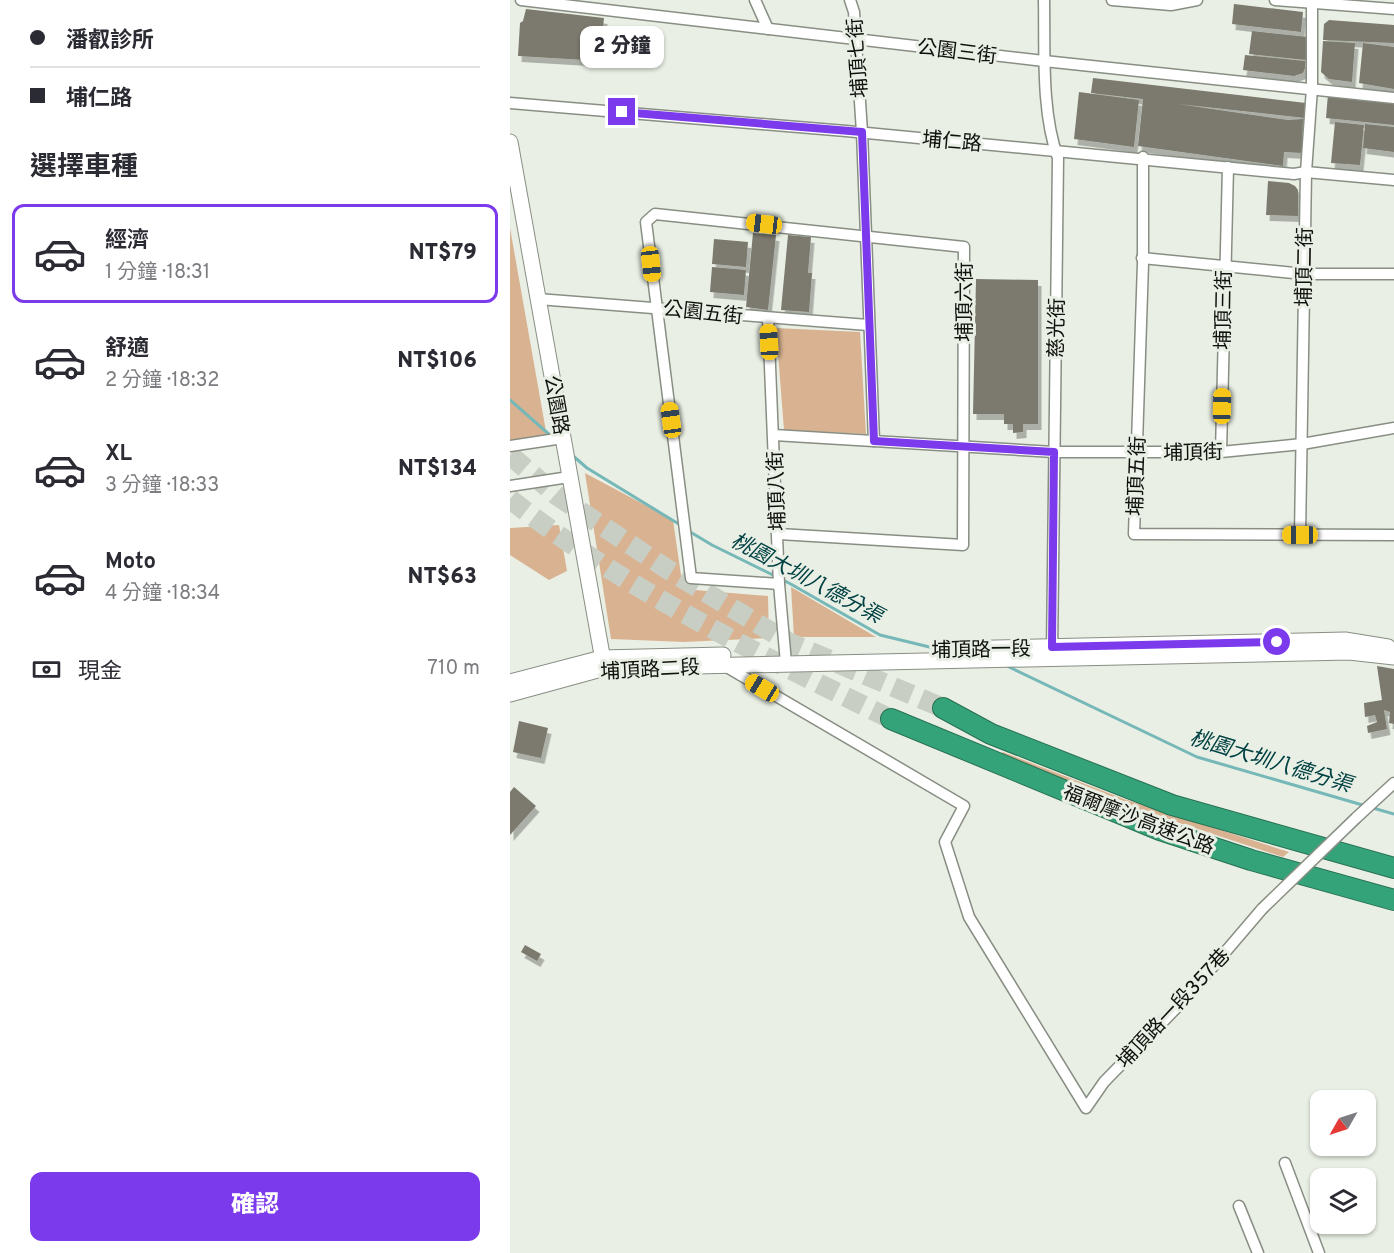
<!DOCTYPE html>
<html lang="zh-TW">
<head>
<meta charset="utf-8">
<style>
	body { margin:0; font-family:Overpass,"Noto Sans TC",sans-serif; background:#f2f2f3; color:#2b2b33; height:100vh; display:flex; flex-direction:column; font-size:22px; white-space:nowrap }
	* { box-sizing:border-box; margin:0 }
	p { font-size:20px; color:#7c7c81 }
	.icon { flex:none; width:33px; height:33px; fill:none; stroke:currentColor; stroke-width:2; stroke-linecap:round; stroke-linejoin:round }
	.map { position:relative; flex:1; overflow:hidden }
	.sheet { display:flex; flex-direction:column; background:#fff; width:510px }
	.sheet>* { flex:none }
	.banner { display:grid; align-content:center; height:132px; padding:0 30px; background:#fff }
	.needle { width:39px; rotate:231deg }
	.fabs { position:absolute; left:800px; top:1090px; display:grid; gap:12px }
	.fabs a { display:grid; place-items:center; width:66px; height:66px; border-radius:12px; background:#fff; box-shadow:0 2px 4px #0004; font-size:30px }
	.end { position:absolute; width:27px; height:27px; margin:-14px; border:8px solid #7c3aed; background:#fff; box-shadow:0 0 0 3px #fff }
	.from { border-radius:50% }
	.bubble { position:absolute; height:42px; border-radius:12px; background:#fff; box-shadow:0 2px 4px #0004; font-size:20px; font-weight:800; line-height:42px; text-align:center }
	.car { position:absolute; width:18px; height:36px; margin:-18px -9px; border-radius:8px; box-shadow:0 0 4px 2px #0007; background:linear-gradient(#f5c518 24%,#345 0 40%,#f5c518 0 76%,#345 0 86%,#f5c518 0) }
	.banner b { display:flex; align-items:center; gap:21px; height:57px; font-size:22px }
	.banner b+b { border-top:2px solid #e1e1e2 }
	.banner i { width:15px; height:15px; background:#2b2b33 }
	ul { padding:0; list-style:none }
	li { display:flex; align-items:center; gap:18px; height:99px; margin:0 12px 9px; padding:0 18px; border:3px solid transparent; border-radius:12px }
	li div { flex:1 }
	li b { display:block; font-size:22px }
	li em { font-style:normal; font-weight:800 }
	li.on { border-color:#7c3aed }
	li>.icon { width:54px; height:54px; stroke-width:1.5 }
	h2 { padding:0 30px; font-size:27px; line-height:72px }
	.pay { display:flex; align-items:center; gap:15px; height:66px; padding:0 30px; font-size:22px }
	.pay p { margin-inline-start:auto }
	.action { display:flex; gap:12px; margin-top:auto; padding:12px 30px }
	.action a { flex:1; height:69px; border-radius:12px; background:#7c3aed; color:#fff; font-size:24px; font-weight:800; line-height:69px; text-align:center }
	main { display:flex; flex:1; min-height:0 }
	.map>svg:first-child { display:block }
	.green { fill:#d9b391 }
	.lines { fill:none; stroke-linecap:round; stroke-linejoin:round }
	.stream { stroke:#76b7b8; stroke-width:3 }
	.building { fill:#7b796e; filter:url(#shadow) }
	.highway-tunnel { stroke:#c8cec4; stroke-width:20; stroke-dasharray:20 10; stroke-linecap:butt }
	.street-casing { stroke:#888e83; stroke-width:13 }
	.secondary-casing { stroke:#888e83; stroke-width:17 }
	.highway-casing { stroke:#287053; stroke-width:22 }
	.street { stroke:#fff; stroke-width:10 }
	.secondary { stroke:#fff; stroke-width:15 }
	.highway { stroke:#35a379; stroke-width:20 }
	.street-bridge-casing { stroke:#888e83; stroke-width:13; stroke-linecap:butt }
	.street-bridge { stroke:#fff; stroke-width:10 }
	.route { stroke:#7c3aed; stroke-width:8 }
	.labels { text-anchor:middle; stroke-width:6; stroke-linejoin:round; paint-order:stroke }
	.street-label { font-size:20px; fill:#0f110d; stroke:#e9efe4 }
	.water-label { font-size:21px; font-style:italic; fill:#014143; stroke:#e9efe4 }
</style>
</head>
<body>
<main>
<section class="sheet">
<div class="banner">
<b><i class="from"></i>潘叡診所</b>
<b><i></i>埔仁路</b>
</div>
<h2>選擇車種</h2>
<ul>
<li class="on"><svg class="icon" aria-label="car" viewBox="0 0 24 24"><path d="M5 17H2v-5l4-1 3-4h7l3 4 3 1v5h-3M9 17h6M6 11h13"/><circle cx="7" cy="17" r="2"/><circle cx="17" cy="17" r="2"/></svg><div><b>經濟</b><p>1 分鐘 · 18:31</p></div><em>NT$79</em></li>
<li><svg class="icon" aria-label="car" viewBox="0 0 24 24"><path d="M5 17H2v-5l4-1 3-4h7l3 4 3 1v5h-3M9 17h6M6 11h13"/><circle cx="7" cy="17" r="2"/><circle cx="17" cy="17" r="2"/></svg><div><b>舒適</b><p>2 分鐘 · 18:32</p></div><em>NT$106</em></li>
<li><svg class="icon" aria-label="car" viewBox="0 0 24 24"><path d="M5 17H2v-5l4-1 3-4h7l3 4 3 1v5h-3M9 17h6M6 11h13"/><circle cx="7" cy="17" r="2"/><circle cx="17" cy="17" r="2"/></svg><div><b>XL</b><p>3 分鐘 · 18:33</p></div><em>NT$134</em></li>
<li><svg class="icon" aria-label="car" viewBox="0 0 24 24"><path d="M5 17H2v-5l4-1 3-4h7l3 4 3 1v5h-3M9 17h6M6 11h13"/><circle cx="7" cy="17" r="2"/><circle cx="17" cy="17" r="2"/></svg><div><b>Moto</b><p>4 分鐘 · 18:34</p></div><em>NT$63</em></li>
</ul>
<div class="pay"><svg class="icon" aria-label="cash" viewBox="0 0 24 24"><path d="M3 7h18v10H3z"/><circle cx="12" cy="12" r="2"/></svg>現金<p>710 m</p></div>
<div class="action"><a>確認</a></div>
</section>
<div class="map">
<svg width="884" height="1253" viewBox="0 0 884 1253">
	<defs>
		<filter id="shadow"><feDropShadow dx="3.5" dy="6" stdDeviation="0" flood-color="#0004"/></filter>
	</defs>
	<rect width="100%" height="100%" fill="#e9efe4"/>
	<g class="green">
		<polygon points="0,228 37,437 0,443"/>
		<polygon points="266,328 350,332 356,434 274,430"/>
		<polygon points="75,473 163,520 173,589 258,596 259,638 174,642 101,639"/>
		<polygon points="49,525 57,571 39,580 0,555 0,528"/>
		<polygon points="281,587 366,637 284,637"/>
		<polygon points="493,752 614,799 779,852 773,857 612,804 490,755"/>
	</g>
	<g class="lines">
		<g class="stream">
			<polyline points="0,400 41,436"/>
			<polyline points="62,455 77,468 172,526"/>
			<polyline points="177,530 202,545 279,583 370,635 436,651"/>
			<polyline points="497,666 687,757 856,806"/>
			<polyline points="863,808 884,814"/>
		</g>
	</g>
	<g class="building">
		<polygon points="724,4 793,12 791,32 722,24"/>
		<polygon points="16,9 94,18 91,47 77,46 75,60 8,56 10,23 13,21"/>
		<polygon points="819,20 884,25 884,43 813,40 814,24"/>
		<polygon points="742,31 798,37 796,60 739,54"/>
		<polygon points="813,41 845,43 842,82 819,79 811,72"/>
		<polygon points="853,43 884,47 884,89 849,83"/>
		<polygon points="735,55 795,61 795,68 793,73 784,76 733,70"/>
		<polygon points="583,78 796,103 795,118 668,104 778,120 793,119 792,153 774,152 773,166 628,146 633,99 581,93"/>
		<polygon points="569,92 629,100 624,147 564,139"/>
		<polygon points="818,94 884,101 884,125 816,118"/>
		<polygon points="825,122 854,125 850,165 821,163"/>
		<polygon points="855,124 884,127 884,152 853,148"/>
		<polygon points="758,181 779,183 785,186 788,190 788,216 756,215"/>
		<polygon points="243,233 266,235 258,310 236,307"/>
		<polygon points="278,235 301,237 298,273 302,273 299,312 271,310"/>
		<polygon points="204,239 238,242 236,267 202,264"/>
		<polygon points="202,267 236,270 234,295 200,292"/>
		<polygon points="466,279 528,280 528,424 513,424 513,432 503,433 503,424 494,424 494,414 463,414"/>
		<polygon points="867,666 884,669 884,724 879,723 880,712 874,710 877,729 858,733 857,726 867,722 865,715 855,717 854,703 872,700"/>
		<polygon points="9,721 38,728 31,758 3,752"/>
		<polygon points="4,787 26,806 0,835 0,792"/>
		<polygon points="15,945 31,954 27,961 11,952"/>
	</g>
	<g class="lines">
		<g class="highway-tunnel">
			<polyline points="0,455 46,495 157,569 280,643 433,708"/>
			<path d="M0 499C115 590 250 655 381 719"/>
		</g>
		<g class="street-casing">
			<g id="street">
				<polyline points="11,0 534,61 884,98"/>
				<polyline points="245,0 258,29"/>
				<polyline points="340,0 344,12 352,132 364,441"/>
				<path d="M534 0C535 50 531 112 548 158L542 652"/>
				<polyline points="602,0 661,5 687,0"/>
				<polyline points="765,0 884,9"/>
				<polyline points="0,103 336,131 784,174 796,172 884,180"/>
				<polyline points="633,157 633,263 624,534 884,535"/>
				<polyline points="632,258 794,274 884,274"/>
				<polyline points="28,299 358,325"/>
				<polyline points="258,318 269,584 276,663"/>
				<polyline points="264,435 544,452 711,452 792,444 884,428"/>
				<polyline points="0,446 53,438"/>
				<polyline points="711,452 718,167"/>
				<polyline points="0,486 59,477"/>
				<polyline points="269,534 453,545 454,247 145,214 136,222 181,578 269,584"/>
				<polyline points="790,535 796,172 802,88 802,0"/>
				<polyline points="215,666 454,806 435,842 459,917 576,1108 594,1082 676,998 752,909"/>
				<polyline points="846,818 884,783"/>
				<polyline points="775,1163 809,1253"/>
				<polyline points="729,1206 748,1253"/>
			</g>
		</g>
		<g class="secondary-casing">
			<g id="secondary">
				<polyline points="0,142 94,666"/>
				<polyline points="441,649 835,640 878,647"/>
				<polyline points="0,682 92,658 213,655"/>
				<polyline points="0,694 95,668 839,652 884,657"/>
			</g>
		</g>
		<g class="highway-casing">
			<g id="highway">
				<polyline points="433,708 481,734 662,805 884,868"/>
				<polyline points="381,719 650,830 741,860 884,900"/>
			</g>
		</g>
		<use href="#street" class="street"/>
		<use href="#secondary" class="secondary"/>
		<use href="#highway" class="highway"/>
		<g class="street-bridge-casing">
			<polyline id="street-bridge" points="752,909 846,818"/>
		</g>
		<use href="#street-bridge" class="street-bridge"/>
	</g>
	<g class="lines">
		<polyline class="route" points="112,112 352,132 364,441 544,452 542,647 767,642"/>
	</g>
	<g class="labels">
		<g class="street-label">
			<text transform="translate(447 51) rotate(7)" y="7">公園三街</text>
			<text transform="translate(347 58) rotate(-94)" y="7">埔頂七街</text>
			<text transform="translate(442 141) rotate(5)" y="7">埔仁路</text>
			<text transform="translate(794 267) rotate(-89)" y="7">埔頂二街</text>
			<text transform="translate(454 302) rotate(-90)" y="7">埔頂六街</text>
			<text transform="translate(713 310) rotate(-89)" y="7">埔頂三街</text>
			<text transform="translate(193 312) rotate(6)" y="7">公園五街</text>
			<text transform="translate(546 328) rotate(-89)" y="7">慈光街</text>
			<text transform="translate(47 405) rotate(80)" y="7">公園路</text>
			<text transform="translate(683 452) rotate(-1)" y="7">埔頂街</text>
			<text transform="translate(626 476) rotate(-88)" y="7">埔頂五街</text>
			<text transform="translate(266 491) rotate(-92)" y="7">埔頂八街</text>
			<text transform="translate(471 649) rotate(-1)" y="7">埔頂路一段</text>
			<text transform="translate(140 669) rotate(-3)" y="7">埔頂路二段</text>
			<text transform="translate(629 819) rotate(21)" y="7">福爾摩沙高速公路</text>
			<text transform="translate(663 1008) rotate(-47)" y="7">埔頂路一段357巷</text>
		</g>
		<g class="water-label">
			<text transform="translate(297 578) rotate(28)" y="7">桃園大圳八德分渠</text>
			<text transform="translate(761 761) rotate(17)" y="7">桃園大圳八德分渠</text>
		</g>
	</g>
</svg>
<div class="fabs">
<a><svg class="needle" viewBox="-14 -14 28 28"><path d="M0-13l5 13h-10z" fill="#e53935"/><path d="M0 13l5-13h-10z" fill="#7c7c81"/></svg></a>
<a><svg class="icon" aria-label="layers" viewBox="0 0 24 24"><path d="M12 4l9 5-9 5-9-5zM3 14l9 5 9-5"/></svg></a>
</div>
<i class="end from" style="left:767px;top:642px"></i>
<i class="end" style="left:112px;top:112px"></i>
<div class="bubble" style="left:70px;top:26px;width:84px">2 分鐘</div>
<i class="car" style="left:254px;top:224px;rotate:277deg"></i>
<i class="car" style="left:141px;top:264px;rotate:174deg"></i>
<i class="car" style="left:259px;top:342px;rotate:357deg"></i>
<i class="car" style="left:712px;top:406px;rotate:1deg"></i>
<i class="car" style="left:161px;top:420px;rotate:352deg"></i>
<i class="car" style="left:790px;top:535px;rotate:270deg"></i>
<i class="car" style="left:252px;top:688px;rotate:301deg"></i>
</div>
</main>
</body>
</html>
